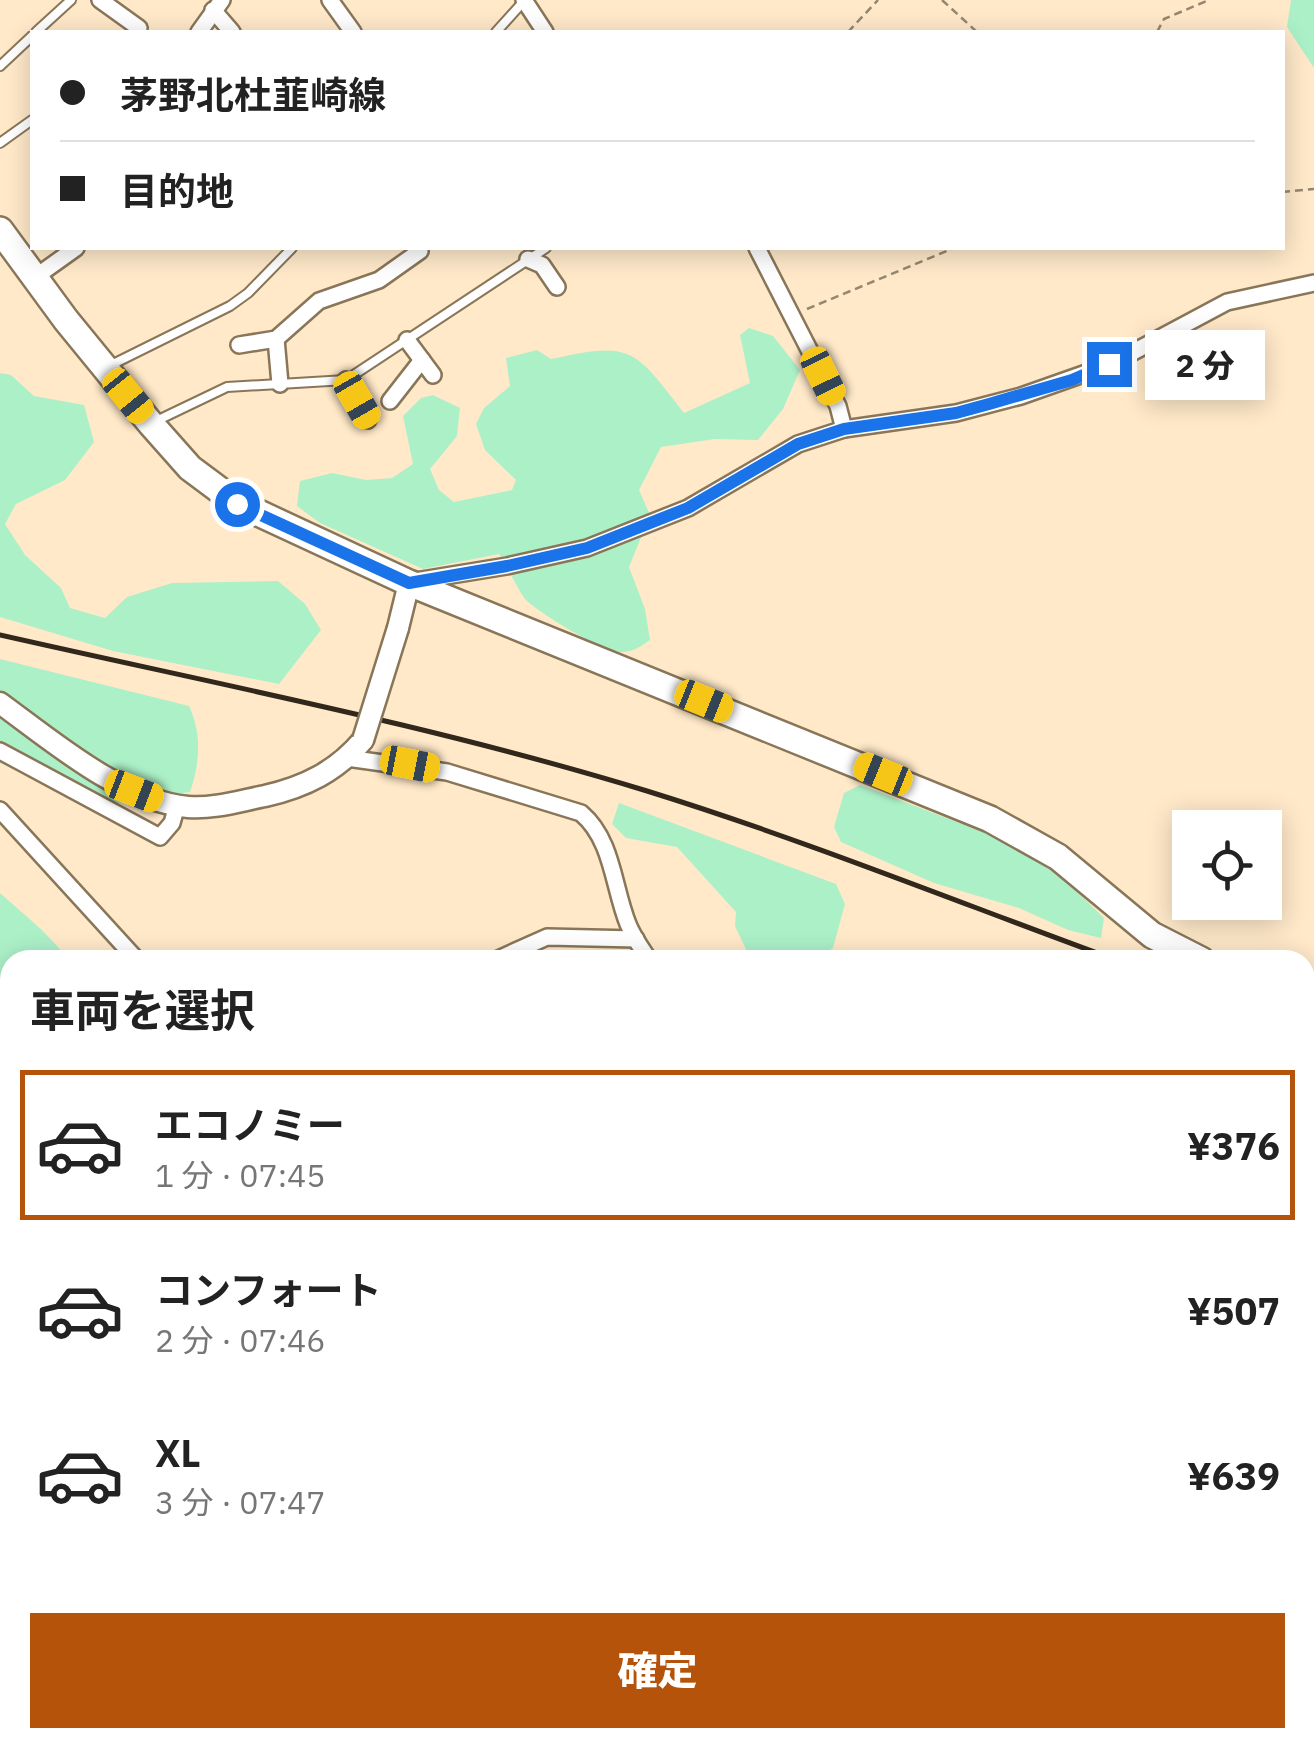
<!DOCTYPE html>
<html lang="ja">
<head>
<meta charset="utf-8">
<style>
	body { margin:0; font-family:"IBM Plex Sans","Noto Sans JP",sans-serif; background:#f6f6f6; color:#222; height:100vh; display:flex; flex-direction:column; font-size:38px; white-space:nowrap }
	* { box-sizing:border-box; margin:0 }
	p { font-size:32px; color:#767676 }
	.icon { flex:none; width:55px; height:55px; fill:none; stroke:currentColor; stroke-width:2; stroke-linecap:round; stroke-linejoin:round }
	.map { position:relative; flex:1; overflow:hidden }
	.side { position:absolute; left:0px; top:950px; width:1315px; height:798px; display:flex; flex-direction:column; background:#fff; border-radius:30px 30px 0 0; box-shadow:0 5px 25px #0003 }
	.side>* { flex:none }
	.guide { position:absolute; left:30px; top:30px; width:1255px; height:220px; border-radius:0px; box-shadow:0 5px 25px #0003; display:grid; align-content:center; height:220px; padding:0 30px; background:#fff }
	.controls { position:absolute; left:1172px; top:810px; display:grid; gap:20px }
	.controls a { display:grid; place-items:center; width:110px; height:110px; border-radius:0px; background:#fff; box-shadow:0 5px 25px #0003; font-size:50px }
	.end { position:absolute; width:45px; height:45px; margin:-22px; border:12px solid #1a73e8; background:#fff; box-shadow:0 0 0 5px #fff }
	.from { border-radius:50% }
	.bubble { position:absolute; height:70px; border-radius:0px; background:#fff; box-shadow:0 5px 25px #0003; font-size:32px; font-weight:800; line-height:70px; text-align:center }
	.car { position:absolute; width:30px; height:60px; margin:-30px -15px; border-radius:12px; box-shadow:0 0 8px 2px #0007; background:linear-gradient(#f5c518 24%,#345 0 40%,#f5c518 0 76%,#345 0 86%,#f5c518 0) }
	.guide b { display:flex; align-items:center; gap:35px; height:95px; font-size:38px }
	.guide b+b { border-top:2px solid #e0e0e0 }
	.guide i { width:25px; height:25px; background:#222 }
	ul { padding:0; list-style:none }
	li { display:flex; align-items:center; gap:30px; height:150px; margin:0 20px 15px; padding:0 10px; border:5px solid transparent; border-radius:0px }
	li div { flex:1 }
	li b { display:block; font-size:38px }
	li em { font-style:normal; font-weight:800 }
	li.active { border-color:#b45309 }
	li>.icon { width:90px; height:90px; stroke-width:1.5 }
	h2 { padding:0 30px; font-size:45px; line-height:120px }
	.primary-button { display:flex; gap:20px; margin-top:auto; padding:20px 30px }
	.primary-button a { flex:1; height:115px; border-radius:0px; background:#b45309; color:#fff; font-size:40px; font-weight:800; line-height:115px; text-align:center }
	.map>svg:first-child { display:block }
	.green { fill:#acf0c8 }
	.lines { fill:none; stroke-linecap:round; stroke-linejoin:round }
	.river { stroke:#9dc1fa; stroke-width:28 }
	.service-casing { stroke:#897659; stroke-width:12 }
	.minor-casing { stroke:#897659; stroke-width:20 }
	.tertiary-casing { stroke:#897659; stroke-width:25 }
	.primary-casing { stroke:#897659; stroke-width:30 }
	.path { stroke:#95866f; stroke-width:2.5; stroke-dasharray:8 5; stroke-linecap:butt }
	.service { stroke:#fff; stroke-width:8 }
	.minor { stroke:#fff; stroke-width:15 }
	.tertiary { stroke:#fff; stroke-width:20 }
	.primary { stroke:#fff; stroke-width:25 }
	.rail { stroke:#31281b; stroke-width:5 }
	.tertiary-bridge-casing { stroke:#897659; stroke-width:25; stroke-linecap:butt }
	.tertiary-bridge { stroke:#fff; stroke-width:20 }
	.route { stroke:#1a73e8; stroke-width:12 }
</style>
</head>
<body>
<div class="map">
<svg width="1314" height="1746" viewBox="0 0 1314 1746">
	<rect width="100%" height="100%" fill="#ffe9c9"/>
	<g class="green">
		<polygon points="1291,0 1314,0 1314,68 1287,27"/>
		<path d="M749 328 773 336 800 370 783 409 758 440 715 439 661 447 639 490 650 515 629 567 645 609 650 640C641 646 634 652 622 652 602 652 543 615 527 601 520 595 507 565 499 554L423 569 320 523 297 506 300 481 332 473 366 480 392 478 413 464 403 416 421 398 433 395 460 408 457 436 430 469 439 490 454 502 512 490 516 480 485 450 476 424 484 408 510 386 506 358 537 350 551 359C632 341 634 348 684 413L750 383 740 335Z"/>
		<polygon points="0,373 11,375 34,396 84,405 94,442 65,480 16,504 5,524 25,555 61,588 70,608 105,618 127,597 172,583 278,581 305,604 321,630 279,684 113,651 0,617"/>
		<path d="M0 659 189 706C202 734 200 763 190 792L96 806 0 763Z"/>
		<polygon points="860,785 1004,840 1058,873 1104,918 1101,938 1068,930 1019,908 934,883 841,842 834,827 844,793"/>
		<polygon points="619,803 836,884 845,904 833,948 814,960 751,960 735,926 736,912 677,847 626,838 612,824"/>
		<polygon points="0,893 42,930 70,960 10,960 10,1151 0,1143"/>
		<polygon points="680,1738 953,1738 965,1746 686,1746"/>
	</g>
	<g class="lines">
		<g class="river">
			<polyline points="0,1248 10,1258"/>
			<polyline points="531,1738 536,1746"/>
		</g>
		<g class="service-casing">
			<g id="service">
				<polyline points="36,32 71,0"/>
				<polyline points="496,32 524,1"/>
				<polyline points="0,66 32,36"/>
				<polyline points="0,143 32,120"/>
				<polyline points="109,366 230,306 248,293 292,248"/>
				<polyline points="154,422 227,387 346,380 546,248"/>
				<polyline points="969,1746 979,1738"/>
			</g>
		</g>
		<g class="minor-casing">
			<g id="minor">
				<polyline points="100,0 139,28"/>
				<polyline points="330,0 353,32"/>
				<polyline points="524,0 545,32"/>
				<polyline points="213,10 232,32"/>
				<polyline points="199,32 222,0"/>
				<polyline points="757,248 838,406 844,429"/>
				<polyline points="528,259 542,265 557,287"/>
				<polyline points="34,278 76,248"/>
				<polyline points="276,339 280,384"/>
				<polyline points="407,340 433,375"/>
				<polyline points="239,345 276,339 319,301 379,280 420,251"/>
				<polyline points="346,380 368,420"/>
				<polyline points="390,401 422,360"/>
				<polyline points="415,581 507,566 587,548 688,508 798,444 844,429 956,413 1021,396 1109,365 1227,302 1314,283"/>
				<polyline points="0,751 160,837 172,823 177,805"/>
				<path d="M347 758 447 772 581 813C613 840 613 887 628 924 633 937 642 949 649 960"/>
				<polyline points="0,810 137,960"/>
				<polyline points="496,960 547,937 636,939"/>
				<polyline points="1305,1320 1314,1326"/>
				<polyline points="1305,1569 1314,1565"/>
				<polyline points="1305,1719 1314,1713"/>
				<polyline points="1282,1738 1283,1746"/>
				<polyline points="67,1746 76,1738"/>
			</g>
		</g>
		<g class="tertiary-casing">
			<g id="tertiary">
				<polyline points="398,628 409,583"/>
				<path d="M0 703C52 741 122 801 188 807 214 809 239 801 265 796 305 787 337 771 363 740"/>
			</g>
		</g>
		<g class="primary-casing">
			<g id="primary">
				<polyline points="0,230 66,320 151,424 190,468 237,503 409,583 990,819 1058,857 1152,935 1201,960"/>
				<polyline points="1305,987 1314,989"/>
			</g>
		</g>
		<g class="path">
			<polyline points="942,0 977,32"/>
			<polyline points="848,32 878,0"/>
			<polyline points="1157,32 1164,19 1209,0"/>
			<polyline points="1282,192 1314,189"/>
			<polyline points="807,309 954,248"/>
			<polyline points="0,1270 10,1279"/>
			<polyline points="1305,1307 1314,1285"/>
			<polyline points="215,1738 222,1746"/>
			<polyline points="514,1738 520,1746"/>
			<polyline points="546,1738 552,1746"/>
			<polyline points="725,1738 731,1746"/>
			<polyline points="811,1738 815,1746"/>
			<polyline points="854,1738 861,1746"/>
		</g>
		<use href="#service" class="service"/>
		<use href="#minor" class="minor"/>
		<use href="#tertiary" class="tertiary"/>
		<use href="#primary" class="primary"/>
		<g class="rail">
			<path d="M0 635C216 684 435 726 647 791 805 840 960 903 1116 960"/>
			<polyline points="1305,1029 1314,1033"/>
		</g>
		<g class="tertiary-bridge-casing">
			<polyline id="tertiary-bridge" points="363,740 398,628"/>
		</g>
		<use href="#tertiary-bridge" class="tertiary-bridge"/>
	</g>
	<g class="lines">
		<polyline class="route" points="237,504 409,583 507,566 587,548 688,508 798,444 844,429 956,413 989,404 1072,380 1109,364"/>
	</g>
</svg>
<div class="controls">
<a><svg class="icon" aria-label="locate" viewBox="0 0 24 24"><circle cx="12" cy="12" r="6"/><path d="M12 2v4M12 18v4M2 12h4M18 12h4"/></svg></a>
</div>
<i class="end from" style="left:237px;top:504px"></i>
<i class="end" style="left:1109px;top:364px"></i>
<div class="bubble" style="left:1145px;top:330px;width:120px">2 分</div>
<i class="car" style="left:823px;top:376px;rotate:154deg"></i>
<i class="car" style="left:128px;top:396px;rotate:141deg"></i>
<i class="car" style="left:357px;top:400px;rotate:150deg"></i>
<i class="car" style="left:704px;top:701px;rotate:112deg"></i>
<i class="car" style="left:410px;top:764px;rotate:101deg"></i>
<i class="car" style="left:883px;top:774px;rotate:292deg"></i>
<i class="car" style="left:134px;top:791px;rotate:111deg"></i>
<div class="guide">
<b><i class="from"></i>茅野北杜韮崎線</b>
<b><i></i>目的地</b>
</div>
<section class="side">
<h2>車両を選択</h2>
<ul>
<li class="active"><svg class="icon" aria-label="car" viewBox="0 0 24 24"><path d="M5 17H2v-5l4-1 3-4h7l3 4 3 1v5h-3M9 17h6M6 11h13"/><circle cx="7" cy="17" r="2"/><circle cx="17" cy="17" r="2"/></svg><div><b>エコノミー</b><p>1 分 · 07:45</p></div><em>¥376</em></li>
<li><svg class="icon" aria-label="car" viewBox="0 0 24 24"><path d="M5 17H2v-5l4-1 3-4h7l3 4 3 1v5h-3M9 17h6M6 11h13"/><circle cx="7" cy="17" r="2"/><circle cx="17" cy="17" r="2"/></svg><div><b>コンフォート</b><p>2 分 · 07:46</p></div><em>¥507</em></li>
<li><svg class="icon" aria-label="car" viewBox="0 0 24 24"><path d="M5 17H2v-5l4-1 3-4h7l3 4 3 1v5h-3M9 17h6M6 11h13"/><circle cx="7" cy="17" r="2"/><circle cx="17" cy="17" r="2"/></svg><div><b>XL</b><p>3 分 · 07:47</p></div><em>¥639</em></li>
</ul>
<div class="primary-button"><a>確定</a></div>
</section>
</div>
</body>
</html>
